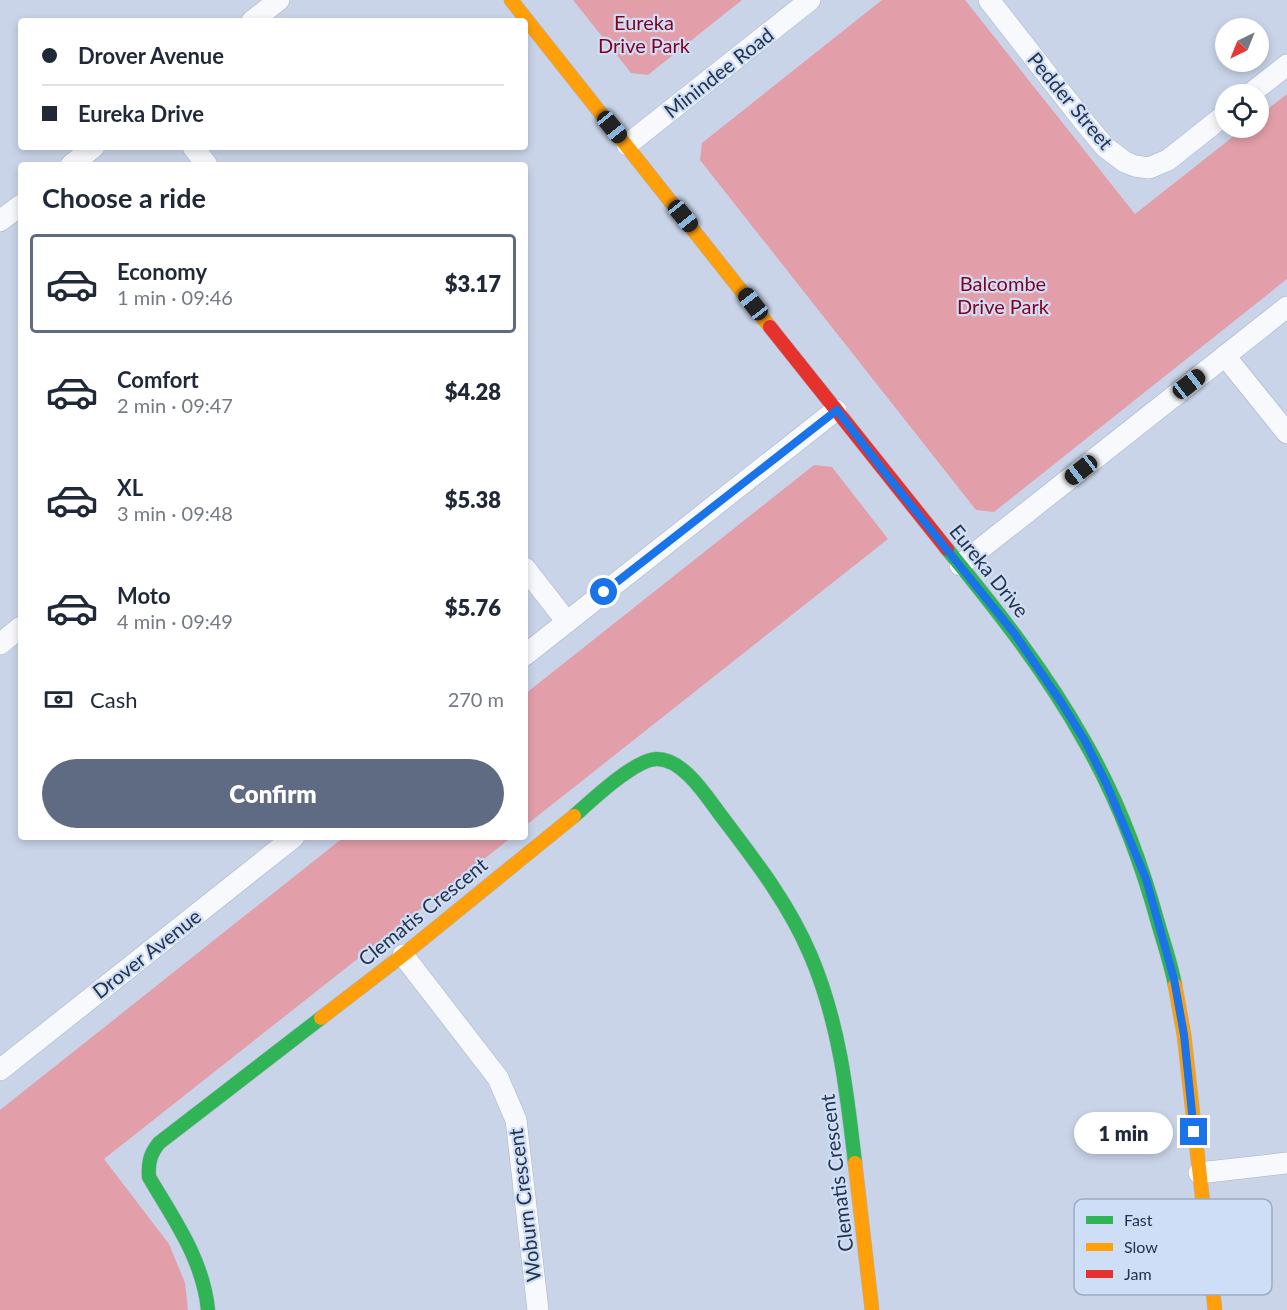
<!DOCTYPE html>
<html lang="en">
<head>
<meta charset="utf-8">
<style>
	body { margin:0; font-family:Lato,sans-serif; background:#f6f6f7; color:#1f2937; height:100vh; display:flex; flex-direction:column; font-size:22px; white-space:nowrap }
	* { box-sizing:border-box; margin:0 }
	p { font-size:20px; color:#747a83 }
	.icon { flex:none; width:33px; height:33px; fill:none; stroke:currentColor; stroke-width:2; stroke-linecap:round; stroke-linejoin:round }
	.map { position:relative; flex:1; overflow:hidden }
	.drawer { position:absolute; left:18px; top:162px; width:510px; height:678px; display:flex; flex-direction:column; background:#fff; border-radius:6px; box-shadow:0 3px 9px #0003 }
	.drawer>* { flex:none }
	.banner { position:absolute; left:18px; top:18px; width:510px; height:132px; border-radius:6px; box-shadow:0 3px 9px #0003; display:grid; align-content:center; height:132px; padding:0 24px; background:#fff }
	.needle { width:39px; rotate:223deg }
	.tools { position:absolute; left:1215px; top:18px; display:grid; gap:12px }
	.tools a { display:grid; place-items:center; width:54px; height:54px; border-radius:50%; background:#fff; box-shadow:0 3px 9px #0003; font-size:30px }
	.end { position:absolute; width:27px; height:27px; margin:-14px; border:8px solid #1a73e8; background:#fff; box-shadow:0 0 0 3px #fff }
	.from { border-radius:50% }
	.bubble { position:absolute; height:42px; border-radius:21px; background:#fff; box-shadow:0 3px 9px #0003; font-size:20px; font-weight:800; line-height:42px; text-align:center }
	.car { position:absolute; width:18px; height:36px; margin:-18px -9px; border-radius:8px; box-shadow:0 0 4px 2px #0007; background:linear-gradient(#222 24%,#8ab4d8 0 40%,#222 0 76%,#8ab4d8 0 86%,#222 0) }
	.banner b { display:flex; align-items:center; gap:21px; height:57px; font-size:22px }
	.banner b+b { border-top:2px solid #e0e1e3 }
	.banner i { width:15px; height:15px; background:#1f2937 }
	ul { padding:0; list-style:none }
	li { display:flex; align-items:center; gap:18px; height:99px; margin:0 12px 9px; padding:0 12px; border:3px solid transparent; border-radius:6px }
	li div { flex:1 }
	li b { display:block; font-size:22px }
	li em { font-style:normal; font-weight:800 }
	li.selected { border-color:#5e6b82 }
	li>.icon { width:54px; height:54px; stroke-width:1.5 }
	h2 { padding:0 24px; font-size:27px; line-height:72px }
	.pay { display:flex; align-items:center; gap:15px; height:66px; padding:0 24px; font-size:22px }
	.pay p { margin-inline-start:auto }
	.action { display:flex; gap:12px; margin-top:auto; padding:12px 24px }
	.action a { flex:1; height:69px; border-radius:36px; background:#5e6b82; color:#fff; font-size:24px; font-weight:800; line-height:69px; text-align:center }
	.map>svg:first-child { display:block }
	.green { fill:#e29faa }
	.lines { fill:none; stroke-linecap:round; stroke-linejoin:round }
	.street-casing { stroke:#a7b3c8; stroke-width:22 }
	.fast-casing { stroke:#a7b3c8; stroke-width:15 }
	.slow-casing { stroke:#a7b3c8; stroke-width:15 }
	.jam-casing { stroke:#a7b3c8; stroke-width:15 }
	.street { stroke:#f7f9fc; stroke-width:21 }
	.fast { stroke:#30b455; stroke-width:14 }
	.slow { stroke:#ff9f0a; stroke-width:14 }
	.jam { stroke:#e5322d; stroke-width:14 }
	.route { stroke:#1a73e8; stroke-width:8 }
	.labels { text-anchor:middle; stroke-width:4.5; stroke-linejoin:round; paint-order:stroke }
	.park-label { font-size:20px; fill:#86001d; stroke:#cfdef7 }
	.street-label { font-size:20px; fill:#24324a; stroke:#cfdef7 }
	.key { fill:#cfdef7; stroke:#9caac3; stroke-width:1.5 }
	.key-label { font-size:16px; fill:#24324a }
</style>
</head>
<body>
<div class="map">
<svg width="1287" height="1310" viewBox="0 0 1287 1310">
	<rect width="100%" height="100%" fill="#c9d4e9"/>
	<g class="green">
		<polygon points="573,0 742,0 648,75 631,73"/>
		<polygon points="882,0 965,0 1135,214 1244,128 1258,128 1259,116 1287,94 1287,279 994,512 976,510 700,160 702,143"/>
		<polygon points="814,465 832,467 888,539 525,826 525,694"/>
		<polygon points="344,837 512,837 104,1159 169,1244 185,1283 188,1310 0,1310 0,1110"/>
	</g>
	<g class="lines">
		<g class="street-casing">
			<g id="street">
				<polyline points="989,0 1085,123 1105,147 1125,162 1135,166 1149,168 1168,160 1226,114"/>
				<polyline points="252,21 279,0"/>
				<polyline points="1250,94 1287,65"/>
				<polyline points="627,145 810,0"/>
				<polyline points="193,147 207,165"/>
				<polyline points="71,165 94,147"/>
				<polyline points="0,221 21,205"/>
				<polyline points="1225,356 1287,433"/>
				<polyline points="960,565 1287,307"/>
				<polyline points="525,568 567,622"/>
				<polyline points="0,644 21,627"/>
				<polyline points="525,655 836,410"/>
				<polyline points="403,955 498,1078 516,1120 538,1310"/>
				<polyline points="0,1070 294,837"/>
				<polyline points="1199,1173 1287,1163"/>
			</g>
		</g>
		<g class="fast-casing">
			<g id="fast">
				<path d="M947 549C997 610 1046 672 1085 742 1117 798 1141 861 1158 923 1164 944 1171 964 1175 985"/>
				<path d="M574 816C591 801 634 760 656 759 682 758 705 794 719 813 753 858 788 902 810 954 839 1021 847 1092 855 1163"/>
				<path d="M208 1310C203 1259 174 1220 149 1177 148 1163 150 1154 159 1143L321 1018"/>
			</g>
		</g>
		<g class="slow-casing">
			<g id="slow">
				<polyline points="511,0 770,327"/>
				<polyline points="1175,985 1184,1035 1215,1310"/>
				<polyline points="321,1018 403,955 574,816"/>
				<polyline points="855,1163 872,1310"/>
			</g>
		</g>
		<g class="jam-casing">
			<polyline id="jam" points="770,327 947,549"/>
		</g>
		<use href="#street" class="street"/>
		<use href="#fast" class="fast"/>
		<use href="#slow" class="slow"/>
		<use href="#jam" class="jam"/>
	</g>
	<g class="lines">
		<polyline class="route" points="604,592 837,410 886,474 1014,633 1061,702 1085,741 1107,785 1146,879 1174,979 1184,1035 1194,1132"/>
	</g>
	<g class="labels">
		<g class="park-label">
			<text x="644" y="30">Eureka<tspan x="644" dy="23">Drive Park</tspan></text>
			<text x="1003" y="291">Balcombe<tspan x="1003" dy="23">Drive Park</tspan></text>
		</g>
		<g class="street-label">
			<text transform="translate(719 73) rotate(-38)" y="7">Minindee Road</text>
			<text transform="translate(1070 101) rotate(50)" y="7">Pedder Street</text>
			<text transform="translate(989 571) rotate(51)" y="7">Eureka Drive</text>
			<text transform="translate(423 912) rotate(-39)" y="7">Clematis Crescent</text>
			<text transform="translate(147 954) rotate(-38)" y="7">Drover Avenue</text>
			<text transform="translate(837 1173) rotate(-97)" y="7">Clematis Crescent</text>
			<text transform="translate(525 1205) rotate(-97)" y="7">Woburn Crescent</text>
		</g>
	</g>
	<rect x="1074" y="1199" width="198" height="96" rx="9" class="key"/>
	<rect x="1086" y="1216" width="27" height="8" fill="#30b455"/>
	<rect x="1086" y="1243" width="27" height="8" fill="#ff9f0a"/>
	<rect x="1086" y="1270" width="27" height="8" fill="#e5322d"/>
	<g class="key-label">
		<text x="1124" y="1226">Fast</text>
		<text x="1124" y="1253">Slow</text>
		<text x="1124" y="1280">Jam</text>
	</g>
</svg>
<div class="tools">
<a><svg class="needle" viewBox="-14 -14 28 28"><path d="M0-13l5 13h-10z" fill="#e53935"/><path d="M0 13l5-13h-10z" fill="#747a83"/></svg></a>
<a><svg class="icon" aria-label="locate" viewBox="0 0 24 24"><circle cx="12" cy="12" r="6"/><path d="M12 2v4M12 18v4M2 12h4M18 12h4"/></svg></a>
</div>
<i class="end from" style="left:604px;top:592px"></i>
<i class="end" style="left:1194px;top:1132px"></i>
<div class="bubble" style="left:1074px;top:1112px;width:99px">1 min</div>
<i class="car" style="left:612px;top:127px;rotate:141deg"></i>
<i class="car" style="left:683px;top:216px;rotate:141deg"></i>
<i class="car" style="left:753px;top:304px;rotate:322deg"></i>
<i class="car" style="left:1189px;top:384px;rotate:52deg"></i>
<i class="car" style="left:1081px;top:470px;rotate:232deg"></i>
<div class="banner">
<b><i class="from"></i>Drover Avenue</b>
<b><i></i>Eureka Drive</b>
</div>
<section class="drawer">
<h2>Choose a ride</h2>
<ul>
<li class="selected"><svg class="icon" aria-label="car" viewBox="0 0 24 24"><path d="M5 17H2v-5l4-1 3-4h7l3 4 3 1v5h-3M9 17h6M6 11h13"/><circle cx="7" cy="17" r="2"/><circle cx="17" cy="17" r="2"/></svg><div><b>Economy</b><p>1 min · 09:46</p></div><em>$3.17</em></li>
<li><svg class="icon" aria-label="car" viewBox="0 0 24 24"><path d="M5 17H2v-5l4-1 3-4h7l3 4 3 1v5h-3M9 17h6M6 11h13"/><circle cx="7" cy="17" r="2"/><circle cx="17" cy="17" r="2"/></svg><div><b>Comfort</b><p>2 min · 09:47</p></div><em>$4.28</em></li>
<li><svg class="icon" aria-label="car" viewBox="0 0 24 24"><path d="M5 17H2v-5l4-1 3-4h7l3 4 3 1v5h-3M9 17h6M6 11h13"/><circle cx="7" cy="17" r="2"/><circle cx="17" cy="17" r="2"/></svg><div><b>XL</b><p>3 min · 09:48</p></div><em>$5.38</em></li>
<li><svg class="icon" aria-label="car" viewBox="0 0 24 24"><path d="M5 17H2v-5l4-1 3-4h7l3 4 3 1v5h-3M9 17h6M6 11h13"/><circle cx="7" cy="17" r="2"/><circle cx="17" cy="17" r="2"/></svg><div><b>Moto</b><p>4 min · 09:49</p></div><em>$5.76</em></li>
</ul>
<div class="pay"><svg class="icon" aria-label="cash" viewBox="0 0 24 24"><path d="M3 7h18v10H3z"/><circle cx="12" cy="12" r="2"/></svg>Cash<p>270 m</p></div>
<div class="action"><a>Confirm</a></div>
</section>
</div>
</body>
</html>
